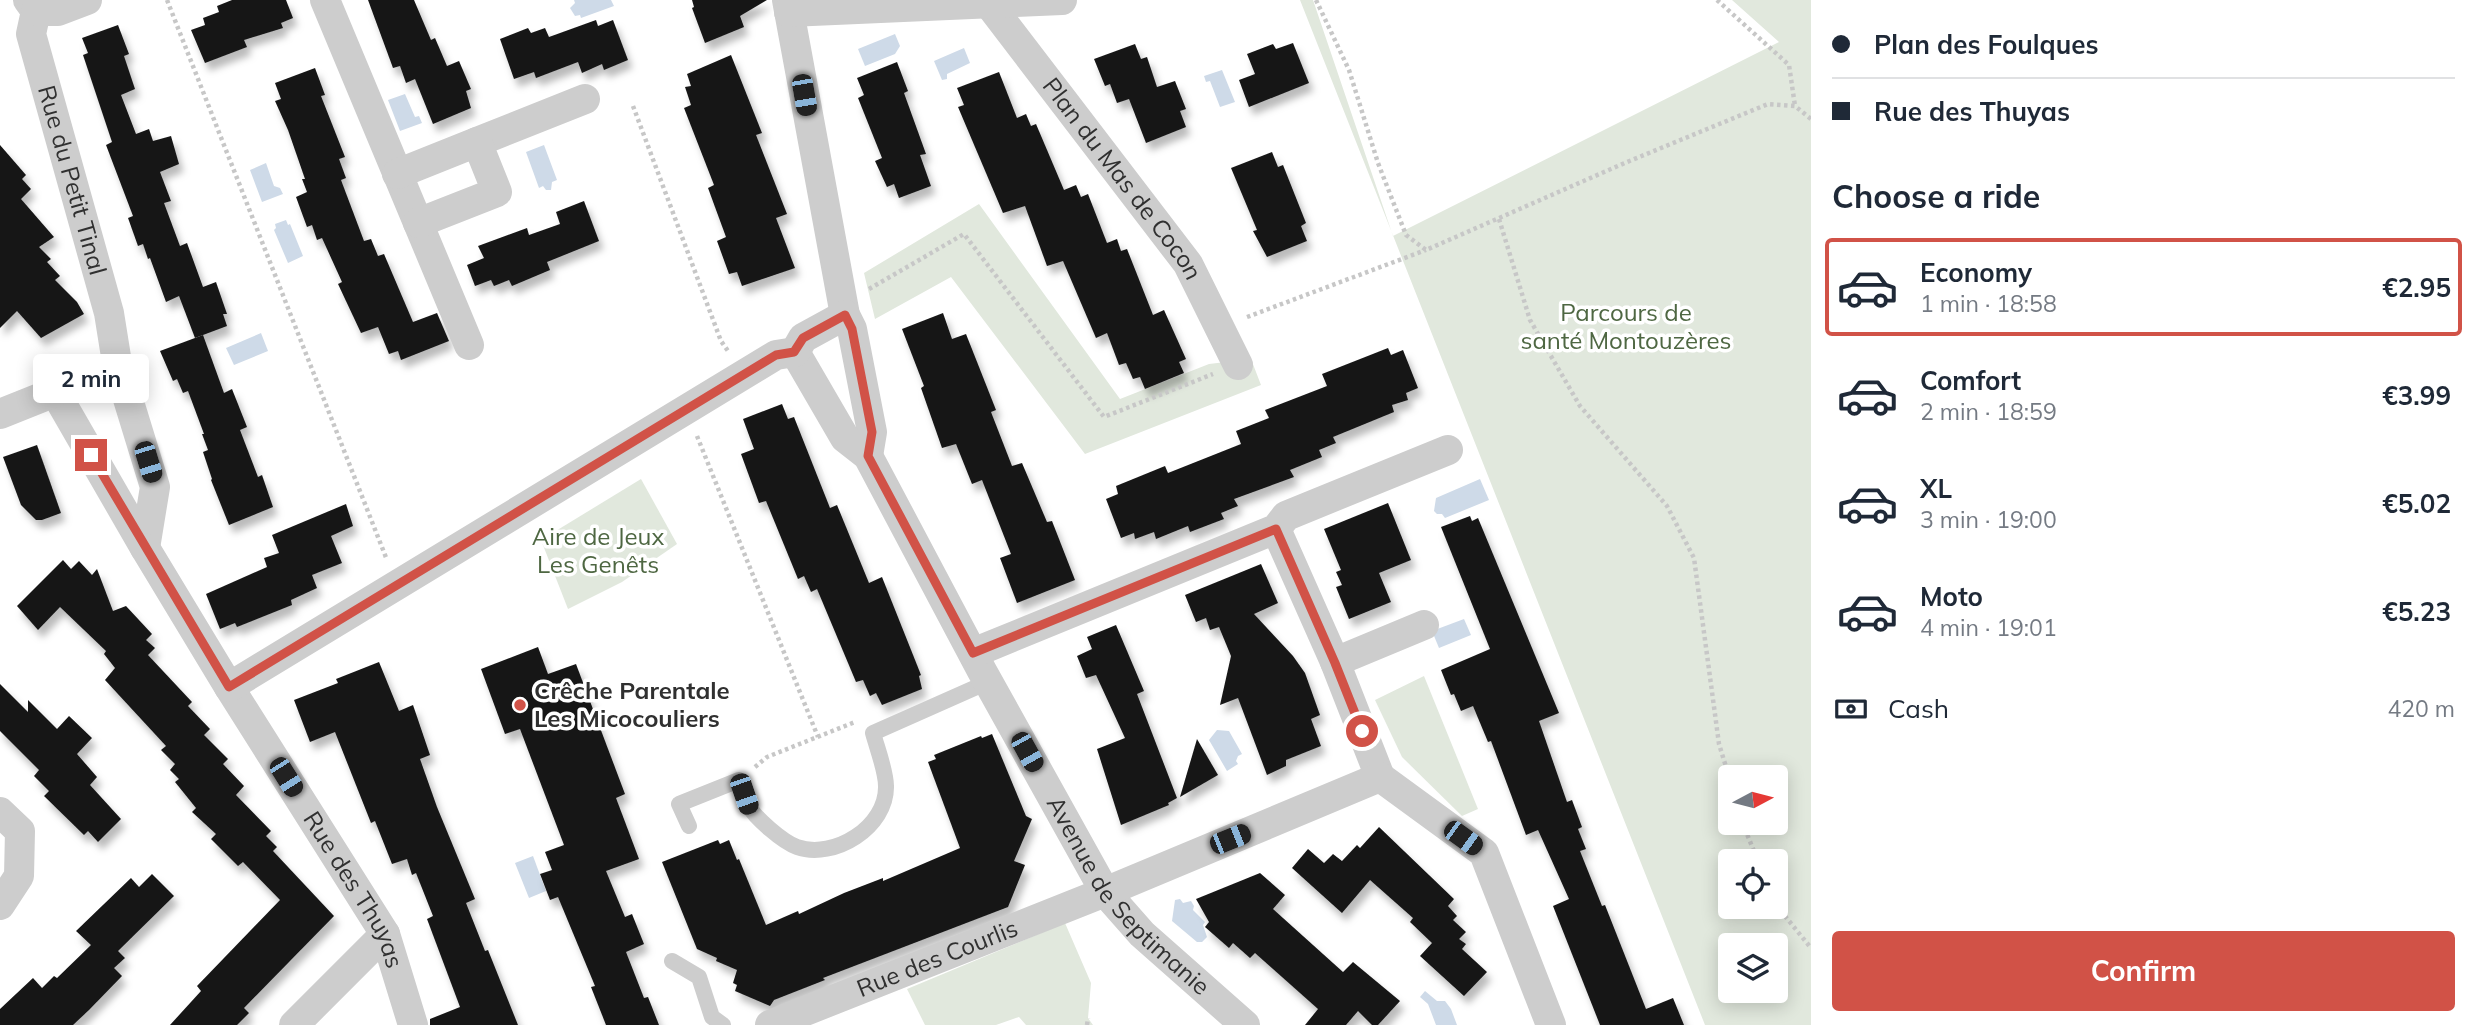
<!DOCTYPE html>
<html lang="en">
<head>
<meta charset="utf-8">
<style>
	body { margin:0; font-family:Mulish,sans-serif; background:#f6f6f7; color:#1f2937; height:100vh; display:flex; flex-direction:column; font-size:26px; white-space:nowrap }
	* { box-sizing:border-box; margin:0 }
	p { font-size:23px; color:#747a83 }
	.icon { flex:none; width:38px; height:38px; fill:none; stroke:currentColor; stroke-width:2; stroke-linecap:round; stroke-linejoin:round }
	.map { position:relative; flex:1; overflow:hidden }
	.panel { display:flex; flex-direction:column; background:#fff; width:665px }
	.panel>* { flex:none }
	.banner { display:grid; align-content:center; height:154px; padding:0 21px; background:#fff }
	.needle { width:46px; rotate:83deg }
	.fabs { position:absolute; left:1718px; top:765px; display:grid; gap:14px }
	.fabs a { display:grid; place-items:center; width:70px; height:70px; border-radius:7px; background:#fff; box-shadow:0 4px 18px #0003; font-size:35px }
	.end { position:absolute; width:32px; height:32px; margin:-16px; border:9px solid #d15247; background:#fff; box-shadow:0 0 0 4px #fff }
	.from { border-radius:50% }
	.bubble { position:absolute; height:49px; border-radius:7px; background:#fff; box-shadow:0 4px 18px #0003; font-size:23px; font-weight:700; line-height:49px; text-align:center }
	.car { position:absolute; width:21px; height:42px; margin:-21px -10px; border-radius:9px; box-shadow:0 0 5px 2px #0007; background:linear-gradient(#222 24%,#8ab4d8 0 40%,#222 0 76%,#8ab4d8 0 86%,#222 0) }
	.banner b { display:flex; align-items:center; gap:24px; height:66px; font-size:26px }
	.banner b+b { border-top:2px solid #e0e1e3 }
	.banner i { width:18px; height:18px; background:#1f2937 }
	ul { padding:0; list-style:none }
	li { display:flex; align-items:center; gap:21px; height:98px; margin:0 14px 10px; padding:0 7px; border:4px solid transparent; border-radius:7px }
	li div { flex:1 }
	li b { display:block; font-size:26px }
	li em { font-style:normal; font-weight:700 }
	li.on { border-color:#d15247 }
	li>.icon { width:63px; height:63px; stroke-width:1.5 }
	h2 { padding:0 21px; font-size:32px; line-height:84px }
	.pay { display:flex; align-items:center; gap:18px; height:77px; padding:0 21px; font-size:26px }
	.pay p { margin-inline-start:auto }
	.button { display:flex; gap:14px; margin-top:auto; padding:14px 21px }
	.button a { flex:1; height:80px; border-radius:7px; background:#d15247; color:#fff; font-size:28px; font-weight:700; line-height:80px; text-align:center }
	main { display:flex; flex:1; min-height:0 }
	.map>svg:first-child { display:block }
	.green { fill:#e1e8dd; fill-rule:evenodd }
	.water { fill:#cedae8 }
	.building { fill:#171717; filter:url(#shadow) }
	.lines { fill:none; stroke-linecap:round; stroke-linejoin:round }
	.path { stroke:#c7c7c7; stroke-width:4.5; stroke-dasharray:3.5 3.5; stroke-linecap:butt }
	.lane { stroke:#cdcdcd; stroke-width:16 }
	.street { stroke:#cdcdcd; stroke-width:30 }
	.route { stroke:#d15247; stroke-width:9 }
	.poi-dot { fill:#d15247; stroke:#fff; stroke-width:2.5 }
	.labels { text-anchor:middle; stroke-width:7; stroke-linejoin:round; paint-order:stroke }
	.street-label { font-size:24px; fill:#303030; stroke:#fff }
	.park-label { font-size:24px; fill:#4e6742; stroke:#fff }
	.poi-label { font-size:24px; font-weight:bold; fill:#303030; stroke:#fff; text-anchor:start }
</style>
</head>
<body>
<main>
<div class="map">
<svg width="1811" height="1025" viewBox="0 0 1811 1025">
	<defs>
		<filter id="shadow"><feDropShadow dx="4.5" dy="8" stdDeviation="3.5" flood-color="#0004"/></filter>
	</defs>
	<rect width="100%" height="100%" fill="#fff"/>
	<g class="green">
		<path d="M1300 0H1313L1393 236 1779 42 1732 0H1811V1025H1705ZM1731 777H1776V822H1731ZM1731 861H1776V906H1731ZM1731 945H1776V990H1731Z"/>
		<polygon points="979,204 1120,399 1209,364 1251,359 1261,385 1085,454 951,277 875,319 864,273"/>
		<polygon points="641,479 677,544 622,582 568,609 541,540"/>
		<polygon points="1424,676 1478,809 1462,816 1402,757 1375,700"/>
		<polygon points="1065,923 1091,983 1088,1018 1093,1025 1026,1025 1019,1017 996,1025 925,1025 907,989"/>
	</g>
	<g class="water">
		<polygon points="574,0 611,0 614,6 581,18 580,15 575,16 570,8 575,3"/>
		<polygon points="895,34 900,46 895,54 865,66 858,49"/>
		<polygon points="964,48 970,63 947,74 947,79 942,80 934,61"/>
		<polygon points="1222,70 1235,102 1220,107 1210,81 1206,82 1204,76"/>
		<polygon points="405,94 415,117 419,116 422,123 400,131 388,100"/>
		<polygon points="544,145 557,180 552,182 551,190 546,190 543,186 539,188 526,152"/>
		<polygon points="266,163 274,186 280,188 283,194 262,202 250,170"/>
		<polygon points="286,220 288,225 290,224 303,256 288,263 274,230 276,228 275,224"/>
		<polygon points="261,333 268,351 234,365 226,348"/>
		<polygon points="1480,479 1489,500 1445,518 1442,514 1437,514 1434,511 1436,498"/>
		<polygon points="1464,619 1471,635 1439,648 1432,631"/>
		<polygon points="1217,730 1229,731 1242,754 1238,756 1236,761 1238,764 1227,771 1209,740"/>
		<polygon points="533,856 546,891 529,898 515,863"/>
		<polygon points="1180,899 1183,903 1191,901 1194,906 1193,910 1205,922 1203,925 1207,937 1202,942 1197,942 1172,921 1175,900"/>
		<polygon points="1425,991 1437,1001 1445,1001 1451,1009 1457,1025 1436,1025 1428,1004 1420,997"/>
	</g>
	<g class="building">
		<polygon points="232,0 286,0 293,18 281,23 283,28 244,40 247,47 205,63 191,30 205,25 203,18 219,12 217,6"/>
		<polygon points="368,0 414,0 431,40 435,38 447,66 459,61 471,89 466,91 471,108 433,124 415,79 406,83 400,66 393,68"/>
		<polygon points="692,0 767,0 740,16 744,27 705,43 692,8 694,7"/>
		<polygon points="596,20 598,26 613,20 628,60 604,70 602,64 582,73 578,62 536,78 534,72 514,79 500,39 528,28 531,33 545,28 549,37"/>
		<polygon points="118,25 129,54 124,56 135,89 121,95 136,134 149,129 153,141 171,136 179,164 160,172 171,201 164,203 180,246 187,243 203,287 216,282 227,314 223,314 227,326 195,338 179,296 166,302 150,258 148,259 143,244 138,246 128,218 133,216 106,145 112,142 83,55 88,53 82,38"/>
		<polygon points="1293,43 1309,83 1249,107 1239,80 1255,74 1247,54 1273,44 1276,49"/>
		<polygon points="1135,44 1141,59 1147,57 1157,87 1175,81 1186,109 1180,111 1186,127 1146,143 1129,99 1117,103 1110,84 1105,86 1094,59"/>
		<polygon points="731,55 762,133 756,135 787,214 776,218 795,268 742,286 737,272 729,274 717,241 726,237 708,188 714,185 684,108 691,105 685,87 691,86 687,74"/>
		<polygon points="897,62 908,91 904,93 926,154 920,155 931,186 899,198 894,184 887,187 875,161 882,158 858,98 864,95 857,78"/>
		<polygon points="315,68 325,95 321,96 345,157 339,159 346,178 341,180 364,241 371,239 378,256 384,254 413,322 437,313 449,341 401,360 398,351 389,354 378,327 361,333 338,284 342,282 322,238 317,240 312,225 307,227 296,197 307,192 302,179 305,179 288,130 275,101 281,99 275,83"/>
		<polygon points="999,72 1017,118 1026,114 1031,126 1036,124 1064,190 1076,185 1081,197 1088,194 1107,243 1117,239 1121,251 1127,249 1153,315 1164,310 1186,359 1179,362 1184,373 1145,389 1140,377 1133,379 1126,363 1119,365 1107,333 1096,338 1063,261 1047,266 1025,206 1003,213 958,107 964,105 957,88"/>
		<polygon points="0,145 26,175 22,179 31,189 21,199 54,237 39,247 51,259 47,262 60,276 55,280 77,302 84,314 41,338 17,311 0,328"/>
		<polygon points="1272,152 1278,167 1283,165 1306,223 1301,226 1307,241 1267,257 1253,231 1257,230 1231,168"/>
		<polygon points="584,201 599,241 547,262 550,270 512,286 509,280 494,286 491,280 475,286 467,265 484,258 478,246 527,228 529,235 560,224 556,212"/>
		<polygon points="943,313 952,339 966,334 996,410 991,412 1012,466 1022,463 1047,522 1052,521 1075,580 1017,603 1000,558 1011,554 982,480 972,484 956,444 942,448 921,388 924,386 902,329"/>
		<polygon points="203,335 224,393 232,389 247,427 240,430 258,477 262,475 273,507 229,525 211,480 212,479 203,452 208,450 202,434 204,434 188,391 183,393 177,379 173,381 160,351"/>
		<polygon points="1388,348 1391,355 1403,350 1418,388 1406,393 1408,400 1392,405 1394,412 1333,437 1336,443 1319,450 1322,457 1290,470 1294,477 1234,499 1238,506 1221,513 1224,519 1190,532 1188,526 1156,539 1154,532 1135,539 1134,533 1121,538 1106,499 1118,494 1116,486 1165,466 1168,473 1241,444 1236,431 1269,418 1265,410 1327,386 1322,374"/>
		<polygon points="782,404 788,419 794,417 830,508 837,505 869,583 882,577 921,675 919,676 922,689 882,705 876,693 870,696 863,680 856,682 817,589 811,592 804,576 798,579 766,501 759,503 741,454 754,449 743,419"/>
		<polygon points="37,445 61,513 42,520 36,520 21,505 3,457"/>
		<polygon points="1388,503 1411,560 1379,573 1391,602 1349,619 1336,587 1342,585 1336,572 1341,570 1324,529"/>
		<polygon points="346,504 353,526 331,536 342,563 312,575 317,588 291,600 292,605 237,627 235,623 220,629 206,594 267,567 264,558 279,553 272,535"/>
		<polygon points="1470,516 1472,521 1478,518 1559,713 1539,721 1567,802 1572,800 1582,827 1578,829 1586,849 1580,851 1602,906 1605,905 1646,1009 1673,998 1684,1025 1600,1025 1553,906 1569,899 1538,830 1526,835 1491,741 1488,742 1473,706 1461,711 1454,694 1451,695 1441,670 1490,649 1441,527"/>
		<polygon points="63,560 71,569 79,561 92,575 97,569 113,611 126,606 152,634 146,640 155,648 148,655 192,702 188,706 210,729 204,735 228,759 223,764 244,786 236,795 271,831 266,836 277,847 273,851 334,916 244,1008 249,1013 237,1025 170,1025 201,991 197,986 280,900 243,862 238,866 211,839 216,834 192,812 196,808 175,782 179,779 170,770 175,764 161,750 166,746 105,680 115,668 104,654 106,651 60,607 38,630 17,606"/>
		<polygon points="1261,564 1278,603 1254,614 1293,656 1305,673 1320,715 1311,719 1321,746 1286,760 1286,766 1267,775 1238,698 1220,705 1231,656 1219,627 1210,630 1206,618 1196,622 1185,595"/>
		<polygon points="1116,625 1144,691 1137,694 1177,798 1168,803 1169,805 1121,825 1097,749 1125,738 1096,675 1086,678 1077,656 1092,649 1087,637"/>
		<polygon points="538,647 548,674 576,664 625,794 616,798 639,859 606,871 625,917 632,914 644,944 626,952 644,998 648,997 659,1025 606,1025 591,987 595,986 558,897 550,900 540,874 552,870 545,852 564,845 520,729 505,734 481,669"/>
		<polygon points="379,662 399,711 413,705 430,755 420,759 437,807 475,899 466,903 485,951 488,950 518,1025 430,1025 430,1019 460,1007 427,919 433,916 416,873 412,875 407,859 392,864 375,821 371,823 335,732 310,742 294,700 338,683 336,679"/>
		<polygon points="0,684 28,712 28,700 57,729 69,716 92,738 77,754 97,777 90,785 121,819 98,842 88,831 84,835 44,796 49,791 34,776 39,770 0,731"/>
		<polygon points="992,734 1026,816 1032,819 1014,861 1025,865 1008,907 823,978 825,980 774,1000 770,1006 735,991 737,985 733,983 737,970 716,961 717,958 697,949 662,862 718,840 720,844 729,840 737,860 739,859 766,925 798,911 799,914 844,893 883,878 883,881 960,848 928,762 936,759 934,755 981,736 982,738"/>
		<polygon points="1197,739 1218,775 1180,797"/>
		<polygon points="1379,827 1454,899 1448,906 1457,916 1453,920 1466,932 1459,939 1466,944 1462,949 1487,972 1464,996 1420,956 1432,943 1410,922 1413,918 1370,880 1342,913 1292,868 1308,849 1324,863 1333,854 1342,861 1357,845 1360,848"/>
		<polygon points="1260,873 1285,895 1273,909 1343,972 1353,962 1400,1001 1378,1025 1372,1025 1358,1011 1346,1025 1305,1025 1318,1009 1255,953 1250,958 1233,943 1229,948 1205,927 1209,922 1196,899"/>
		<polygon points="152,874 174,896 118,951 125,958 114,968 122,976 89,1010 73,1025 0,1025 0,1009 33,978 42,988 54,976 57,978 91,945 76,931 131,878 139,887"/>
	</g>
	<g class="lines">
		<g class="path">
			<polyline points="167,0 387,560"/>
			<polyline points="1316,0 1349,70 1378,163 1406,235 1426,250 1627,162 1768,104 1795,106 1811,119"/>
			<polyline points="1717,0 1789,65 1795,106"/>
			<polyline points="633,106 721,341 728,351"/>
			<polyline points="1499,219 1530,320 1580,406 1667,506 1694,558 1719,744 1731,783"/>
			<polyline points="869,289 964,234 1104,417 1213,374"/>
			<polyline points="1247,317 1426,250"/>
			<polyline points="697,436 818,737"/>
			<polyline points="755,767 767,757 855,722"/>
			<polyline points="1742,822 1758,861"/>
			<polyline points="1776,905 1811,948"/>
			<polyline points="1087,1025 1088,1018"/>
		</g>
		<g class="lane">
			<path d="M689 826 679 804 739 780C742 788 745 797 748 805 755 818 783 842 797 847 834 860 887 827 886 786 886 771 877 748 873 733L988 682"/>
			<polyline points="672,961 699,977 712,1017 723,1025"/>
		</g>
		<g class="street">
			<path id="s1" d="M28 0 36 11 31 34 109 313 117 363"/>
			<polyline points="325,0 469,345"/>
			<polyline points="787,0 845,315 852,329 872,432 868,456"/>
			<path id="s2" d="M989 4 1188 264 1238 365"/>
			<polyline points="36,11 58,11 87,0"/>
			<polyline points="789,12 1062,0"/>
			<polyline points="477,142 585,99"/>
			<polyline points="397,174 477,142 497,192 418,223"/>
			<path id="s3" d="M795 352 845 438 868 456 982 671 1105 892 1142 934 1245 1025"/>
			<polyline points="795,352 803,338 845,315"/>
			<polygon points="117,363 155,487 145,548 55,392"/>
			<polyline points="0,414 55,392"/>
			<polyline points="1276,529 1335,662 1380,777"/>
			<path id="s4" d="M145 548 229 687 385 934 413 1025"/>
			<polyline points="973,653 1276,529 1286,516 1448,450"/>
			<polyline points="1335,662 1424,625"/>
			<polyline points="229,687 776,355 795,352"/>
			<polyline points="0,812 20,831 19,876 0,905"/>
			<polyline points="294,1025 385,934"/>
			<path id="s5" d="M770 1025 1105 892 1380 777 1484 853 1551 1025"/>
		</g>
	</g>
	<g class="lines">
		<polyline class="route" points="91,455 229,687 776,355 794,352 803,338 845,315 852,329 872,432 868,456 973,653 1276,529 1335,663 1362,731"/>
	</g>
	<circle class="poi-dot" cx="520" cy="705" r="7"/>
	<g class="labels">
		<g class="street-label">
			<text dy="8" stroke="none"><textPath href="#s1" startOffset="189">Rue du Petit Tinal</textPath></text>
			<text dy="8" stroke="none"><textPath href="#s2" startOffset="220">Plan du Mas de Cocon</textPath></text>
			<text dy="8" stroke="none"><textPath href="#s4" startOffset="401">Rue des Thuyas</textPath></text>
			<text dy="8" stroke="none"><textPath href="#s3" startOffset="642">Avenue de Septimanie</textPath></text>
			<text dy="8" stroke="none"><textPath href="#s5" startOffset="180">Rue des Courlis</textPath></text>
		</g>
		<g class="park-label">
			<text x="1626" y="321">Parcours de<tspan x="1626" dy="28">santé Montouzères</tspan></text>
			<text x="598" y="545">Aire de Jeux<tspan x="598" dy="28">Les Genêts</tspan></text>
		</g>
		<g class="poi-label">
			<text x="534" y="699">Crêche Parentale<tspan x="534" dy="28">Les Micocouliers</tspan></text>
		</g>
	</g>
</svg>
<div class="fabs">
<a><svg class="needle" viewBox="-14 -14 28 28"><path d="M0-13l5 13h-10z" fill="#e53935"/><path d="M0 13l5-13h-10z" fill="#747a83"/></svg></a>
<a><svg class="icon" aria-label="locate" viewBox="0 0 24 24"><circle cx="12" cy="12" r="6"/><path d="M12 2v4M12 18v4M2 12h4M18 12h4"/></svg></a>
<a><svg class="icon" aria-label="layers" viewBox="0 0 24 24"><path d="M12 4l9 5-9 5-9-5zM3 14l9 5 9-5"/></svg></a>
</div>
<i class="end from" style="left:1362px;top:731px"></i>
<i class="end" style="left:91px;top:455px"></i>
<div class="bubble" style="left:33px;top:354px;width:116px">2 min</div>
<i class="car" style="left:804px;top:95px;rotate:170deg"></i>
<i class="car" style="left:148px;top:462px;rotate:163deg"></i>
<i class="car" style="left:1027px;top:752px;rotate:151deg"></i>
<i class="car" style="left:286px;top:777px;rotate:148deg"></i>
<i class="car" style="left:744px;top:794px;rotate:161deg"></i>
<i class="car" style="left:1463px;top:838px;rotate:126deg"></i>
<i class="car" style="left:1230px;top:839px;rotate:68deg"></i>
</div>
<section class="panel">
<div class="banner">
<b><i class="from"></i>Plan des Foulques</b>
<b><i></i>Rue des Thuyas</b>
</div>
<h2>Choose a ride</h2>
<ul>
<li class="on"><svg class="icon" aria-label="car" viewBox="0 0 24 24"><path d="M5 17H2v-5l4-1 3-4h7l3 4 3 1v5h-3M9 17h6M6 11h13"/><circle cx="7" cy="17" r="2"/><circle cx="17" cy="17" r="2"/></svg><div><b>Economy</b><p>1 min · 18:58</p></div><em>€2.95</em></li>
<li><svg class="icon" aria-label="car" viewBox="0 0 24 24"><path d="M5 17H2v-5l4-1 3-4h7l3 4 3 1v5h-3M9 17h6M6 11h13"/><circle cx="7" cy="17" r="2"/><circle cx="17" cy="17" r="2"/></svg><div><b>Comfort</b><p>2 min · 18:59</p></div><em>€3.99</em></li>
<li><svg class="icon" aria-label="car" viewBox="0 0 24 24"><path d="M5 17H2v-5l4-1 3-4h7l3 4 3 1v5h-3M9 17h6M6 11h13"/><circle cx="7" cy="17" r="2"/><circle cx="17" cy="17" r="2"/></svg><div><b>XL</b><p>3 min · 19:00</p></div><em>€5.02</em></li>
<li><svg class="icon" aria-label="car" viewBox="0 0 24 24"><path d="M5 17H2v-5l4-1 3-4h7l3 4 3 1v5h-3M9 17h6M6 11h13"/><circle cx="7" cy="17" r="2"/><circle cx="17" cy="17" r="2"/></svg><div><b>Moto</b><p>4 min · 19:01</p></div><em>€5.23</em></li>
</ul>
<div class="pay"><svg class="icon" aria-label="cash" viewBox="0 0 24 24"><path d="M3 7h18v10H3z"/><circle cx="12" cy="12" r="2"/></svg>Cash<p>420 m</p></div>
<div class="button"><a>Confirm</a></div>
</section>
</main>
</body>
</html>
